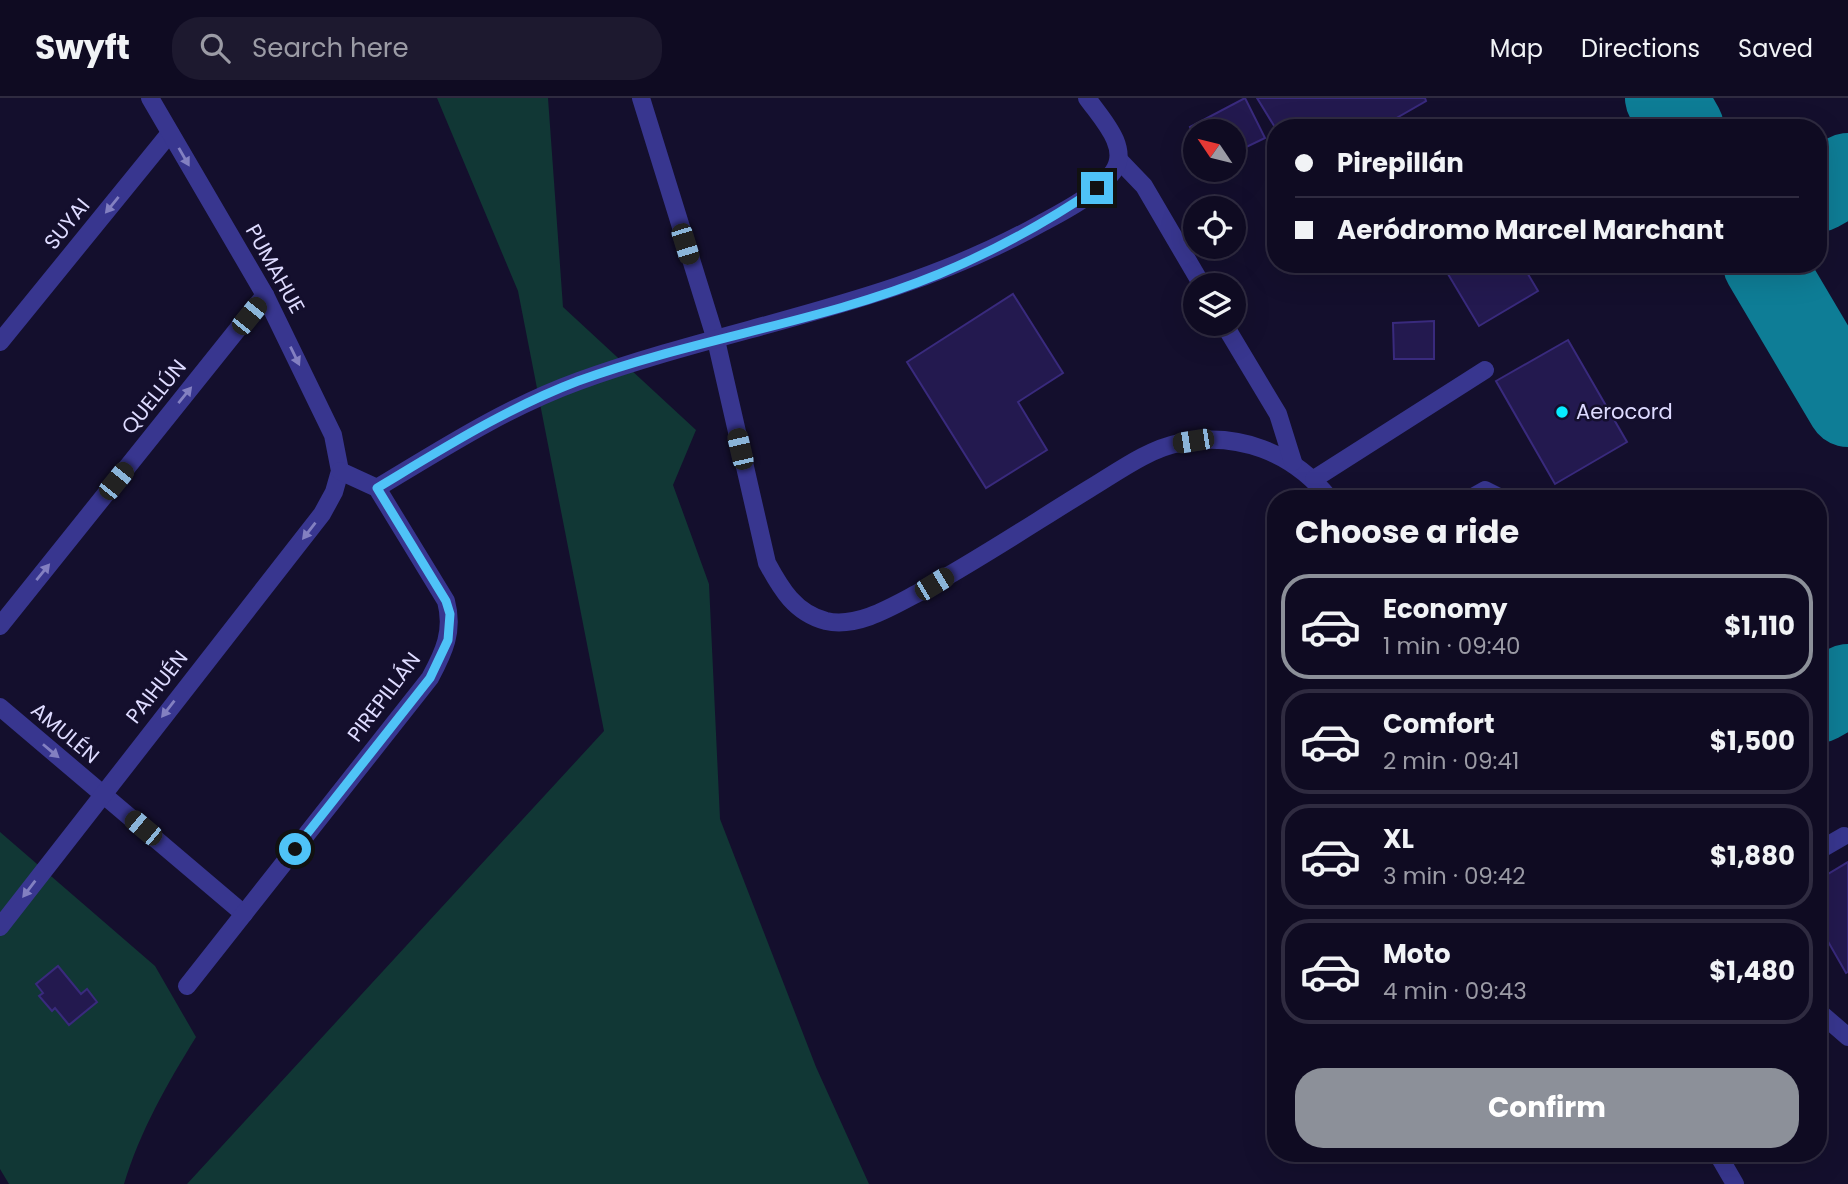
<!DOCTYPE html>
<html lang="en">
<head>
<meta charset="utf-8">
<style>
	body { margin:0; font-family:Poppins,sans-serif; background:#1d192f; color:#f1f3f6; height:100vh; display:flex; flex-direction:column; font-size:26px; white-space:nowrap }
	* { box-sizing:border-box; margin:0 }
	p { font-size:23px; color:#9b9ba5 }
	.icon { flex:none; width:38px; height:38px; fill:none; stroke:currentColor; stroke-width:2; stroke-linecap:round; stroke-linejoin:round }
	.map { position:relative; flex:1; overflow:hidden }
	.details { position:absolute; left:1267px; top:392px; width:560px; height:672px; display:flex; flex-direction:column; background:#0f0b22; border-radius:28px; box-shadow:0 7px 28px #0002,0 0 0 2px #2f2b40 }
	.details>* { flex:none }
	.hud { position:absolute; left:1267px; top:21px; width:560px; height:154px; border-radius:28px; box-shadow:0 7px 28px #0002,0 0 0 2px #2f2b40; display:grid; align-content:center; height:154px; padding:0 28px; background:#0f0b22 }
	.needle { width:46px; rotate:305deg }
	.buttons { position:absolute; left:1183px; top:21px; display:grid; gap:14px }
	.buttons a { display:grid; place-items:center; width:63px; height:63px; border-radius:50%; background:#0f0b22; box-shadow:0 7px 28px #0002,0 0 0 2px #2f2b40; font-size:35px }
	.end { position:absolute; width:32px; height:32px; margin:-16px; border:9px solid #4fc3f7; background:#111; box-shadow:0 0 0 4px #111 }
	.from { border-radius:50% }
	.car { position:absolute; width:21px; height:42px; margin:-21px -10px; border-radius:9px; box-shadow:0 0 5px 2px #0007; background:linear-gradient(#222 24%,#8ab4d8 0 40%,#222 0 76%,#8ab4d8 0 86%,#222 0) }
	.hud b { display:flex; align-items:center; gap:24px; height:66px; font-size:26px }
	.hud b+b { border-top:2px solid #2f2b40 }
	.hud i { width:18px; height:18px; background:#f1f3f6 }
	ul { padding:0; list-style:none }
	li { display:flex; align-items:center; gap:21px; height:105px; margin:0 14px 10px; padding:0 14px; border:4px solid #2f2b40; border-radius:28px }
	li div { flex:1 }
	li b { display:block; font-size:26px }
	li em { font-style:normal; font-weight:700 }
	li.selected { border-color:#8c9099 }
	li>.icon { width:63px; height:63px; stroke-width:1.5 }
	h2 { padding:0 28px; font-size:32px; line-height:84px }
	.button { display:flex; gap:14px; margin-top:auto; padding:14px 28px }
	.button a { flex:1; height:80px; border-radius:28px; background:#8c9099; color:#fff; font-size:28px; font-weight:700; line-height:80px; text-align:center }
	header { display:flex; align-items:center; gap:42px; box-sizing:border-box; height:98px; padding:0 35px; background:#0f0b22; border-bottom:2px solid #2f2b40 }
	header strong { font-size:33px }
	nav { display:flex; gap:38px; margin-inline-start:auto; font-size:24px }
	.search { width:490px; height:63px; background:#1d192f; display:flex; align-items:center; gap:18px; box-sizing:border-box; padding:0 24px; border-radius:28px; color:#9b9ba5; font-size:26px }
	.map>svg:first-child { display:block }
	.green { fill:#113735 }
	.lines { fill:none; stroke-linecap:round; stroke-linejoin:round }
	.taxiway { stroke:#0e7d96; stroke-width:82 }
	.building { fill:#23194f; stroke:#392a7d; stroke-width:2 }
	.minor { stroke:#38368f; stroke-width:18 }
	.oneway { fill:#8380c1 }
	.route { stroke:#4fc3f7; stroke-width:9 }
	.poi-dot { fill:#07ebff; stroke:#140f2d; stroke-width:2.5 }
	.labels { text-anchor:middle; stroke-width:5; stroke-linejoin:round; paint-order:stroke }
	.street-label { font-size:21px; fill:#dedbff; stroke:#140f2d }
	.poi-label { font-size:21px; fill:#dedbff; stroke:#140f2d; text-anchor:start }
</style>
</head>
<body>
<header>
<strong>Swyft</strong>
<div class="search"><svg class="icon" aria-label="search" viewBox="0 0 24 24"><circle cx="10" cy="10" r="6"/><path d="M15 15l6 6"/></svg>Search here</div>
<nav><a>Map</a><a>Directions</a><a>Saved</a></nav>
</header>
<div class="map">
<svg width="1848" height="1086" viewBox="0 0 1848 1086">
	<rect width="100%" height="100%" fill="#140f2d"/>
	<g class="green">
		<polygon points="437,0 548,0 563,209 696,332 673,387 709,486 720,721 816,969 869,1086 187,1086 604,633 518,193"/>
		<path d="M0 734 155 868 196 939C167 986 140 1033 124 1086H9L0 1071Z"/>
	</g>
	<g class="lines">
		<g class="taxiway">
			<polyline points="1666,0 1683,30"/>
			<polyline points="1818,93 1848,76"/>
			<polyline points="1764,166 1848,308"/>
			<polyline points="1818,604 1848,587"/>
		</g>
	</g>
	<g class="building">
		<polygon points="1245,0 1265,40 1234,55 1234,33 1195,33 1195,40 1190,29"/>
		<polygon points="1257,0 1425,0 1426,3 1379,30 1276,31"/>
		<polygon points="1442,166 1522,166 1538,193 1479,228"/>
		<polygon points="1013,196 1063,275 1018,304 1047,352 986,390 907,264"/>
		<polygon points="1434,223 1434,261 1394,261 1393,225"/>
		<polygon points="1568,242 1627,344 1555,386 1496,283"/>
		<polygon points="1657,392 1662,401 1643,401"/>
		<polygon points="1848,764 1848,874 1846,875 1818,826 1818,782"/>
		<polygon points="58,868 81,896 87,891 97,904 69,927 55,910 52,913 39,898 43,895 36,886"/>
	</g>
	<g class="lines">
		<g class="minor">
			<path d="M641 0 716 242 767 465C781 491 795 515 826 523 856 530 890 510 916 496 975 464 1032 426 1089 391 1116 375 1148 351 1179 345 1237 333 1293 354 1330 401"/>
			<polyline points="1119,62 1144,88 1202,187"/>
			<polyline points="1224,226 1278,316 1293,364"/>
			<polyline points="0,244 170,35"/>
			<polyline points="1314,381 1485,272"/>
			<path d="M377 390C442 351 507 309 579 283 734 227 893 208 1040 126 1064 113 1096 97 1113 74 1131 50 1101 20 1087 0"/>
			<polyline points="1469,401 1485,392 1503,401"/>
			<polyline points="0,528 265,197"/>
			<polyline points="0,609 244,816"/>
			<polyline points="1818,753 1844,738"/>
			<polyline points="0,829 322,416 334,394 340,373 333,337 265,197 150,0"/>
			<path d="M187 888 430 580C444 554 454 533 446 503L377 390 340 373"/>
			<polyline points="1818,913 1848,939"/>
			<polyline points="1717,1055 1735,1086"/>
		</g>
	</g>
	<defs><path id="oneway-solid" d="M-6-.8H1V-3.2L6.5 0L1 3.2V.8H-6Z" transform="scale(1.75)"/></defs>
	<g class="oneway">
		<use href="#oneway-solid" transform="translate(184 59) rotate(60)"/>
		<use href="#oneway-solid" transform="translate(112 107) rotate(129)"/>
		<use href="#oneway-solid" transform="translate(295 258) rotate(64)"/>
		<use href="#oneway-solid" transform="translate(185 297) rotate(-51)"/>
		<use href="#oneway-solid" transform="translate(309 433) rotate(128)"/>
		<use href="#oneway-solid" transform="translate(43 474) rotate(-51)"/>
		<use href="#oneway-solid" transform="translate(168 611) rotate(128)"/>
		<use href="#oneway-solid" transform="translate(51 653) rotate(40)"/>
		<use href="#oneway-solid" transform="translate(29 791) rotate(127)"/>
	</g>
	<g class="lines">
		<path class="route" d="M295 751 430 580 448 542 450 516 446 503 377 390C442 351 507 310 578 283 696 240 823 224 939 176 994 153 1047 124 1097 90"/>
	</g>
	<circle class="poi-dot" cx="1562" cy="314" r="7"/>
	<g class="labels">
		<g class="street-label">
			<text transform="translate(67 126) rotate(-51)" y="7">SUYAI</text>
			<text transform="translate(275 171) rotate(61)" y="7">PUMAHUE</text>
			<text transform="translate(154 299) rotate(-51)" y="7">QUELLÚN</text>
			<text transform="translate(157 589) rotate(-52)" y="7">PAIHUÉN</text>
			<text transform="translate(384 599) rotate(-53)" y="7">PIREPILLÁN</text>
			<text transform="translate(65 635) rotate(40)" y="7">AMULÉN</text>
		</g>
		<g class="poi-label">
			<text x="1576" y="321">Aerocord</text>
		</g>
	</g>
</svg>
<div class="buttons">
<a><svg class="needle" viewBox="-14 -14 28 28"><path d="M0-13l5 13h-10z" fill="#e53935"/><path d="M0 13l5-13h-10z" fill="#9b9ba5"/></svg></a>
<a><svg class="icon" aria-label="locate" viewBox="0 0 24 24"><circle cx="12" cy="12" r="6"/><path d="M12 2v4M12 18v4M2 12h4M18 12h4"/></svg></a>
<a><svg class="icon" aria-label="layers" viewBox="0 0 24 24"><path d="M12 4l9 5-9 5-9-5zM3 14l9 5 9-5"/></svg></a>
</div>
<i class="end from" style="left:295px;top:751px"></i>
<i class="end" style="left:1097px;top:90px"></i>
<i class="car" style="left:685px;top:146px;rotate:163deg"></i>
<i class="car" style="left:249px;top:218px;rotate:39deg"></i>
<i class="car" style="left:1193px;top:343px;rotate:261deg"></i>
<i class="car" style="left:740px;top:351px;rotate:347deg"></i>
<i class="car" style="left:116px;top:383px;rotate:39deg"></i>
<i class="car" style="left:934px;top:486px;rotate:59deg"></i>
<i class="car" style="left:143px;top:730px;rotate:310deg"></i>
<div class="hud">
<b><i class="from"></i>Pirepillán</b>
<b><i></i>Aeródromo Marcel Marchant</b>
</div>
<section class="details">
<h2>Choose a ride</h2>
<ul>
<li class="selected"><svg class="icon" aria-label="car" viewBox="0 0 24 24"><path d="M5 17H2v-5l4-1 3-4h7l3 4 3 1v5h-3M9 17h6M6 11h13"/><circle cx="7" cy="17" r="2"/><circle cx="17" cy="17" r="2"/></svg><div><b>Economy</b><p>1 min · 09:40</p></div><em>$1,110</em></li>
<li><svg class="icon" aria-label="car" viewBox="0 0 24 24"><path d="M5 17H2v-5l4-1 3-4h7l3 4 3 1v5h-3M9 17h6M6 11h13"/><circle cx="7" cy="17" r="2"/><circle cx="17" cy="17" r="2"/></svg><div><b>Comfort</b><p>2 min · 09:41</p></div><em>$1,500</em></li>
<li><svg class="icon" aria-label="car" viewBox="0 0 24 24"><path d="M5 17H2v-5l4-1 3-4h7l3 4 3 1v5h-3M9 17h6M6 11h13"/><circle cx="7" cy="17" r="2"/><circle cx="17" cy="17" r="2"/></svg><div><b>XL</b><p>3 min · 09:42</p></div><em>$1,880</em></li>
<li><svg class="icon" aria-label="car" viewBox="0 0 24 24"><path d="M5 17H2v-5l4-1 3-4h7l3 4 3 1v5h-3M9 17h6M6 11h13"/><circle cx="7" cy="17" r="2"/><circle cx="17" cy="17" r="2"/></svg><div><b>Moto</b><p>4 min · 09:43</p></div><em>$1,480</em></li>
</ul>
<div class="button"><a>Confirm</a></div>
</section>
</div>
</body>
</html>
